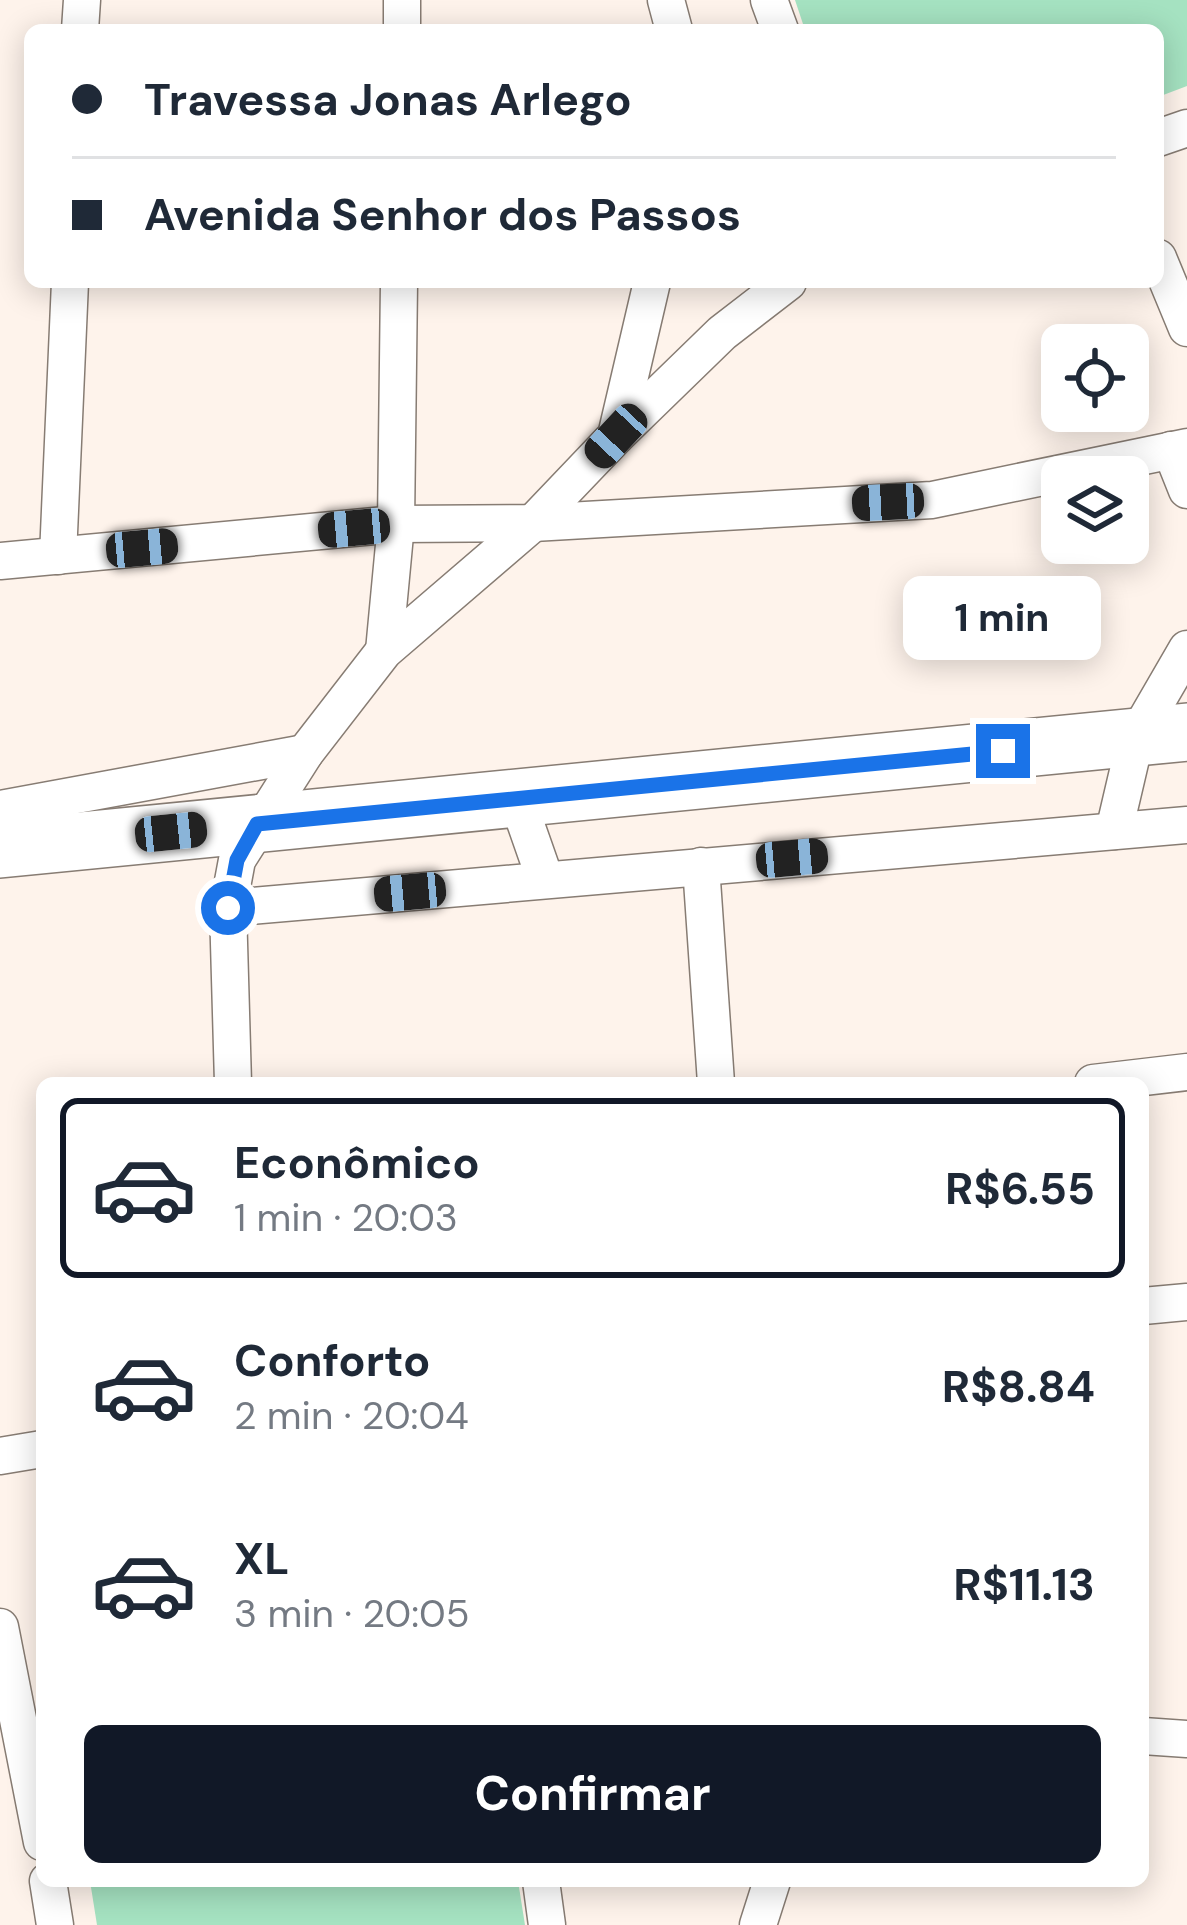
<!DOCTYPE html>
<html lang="pt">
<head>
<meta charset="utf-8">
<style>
	body { margin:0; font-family:"DM Sans",sans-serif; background:#f6f6f7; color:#1f2937; height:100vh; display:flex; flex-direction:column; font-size:45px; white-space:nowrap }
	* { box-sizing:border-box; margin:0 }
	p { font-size:39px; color:#747a83 }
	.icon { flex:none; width:66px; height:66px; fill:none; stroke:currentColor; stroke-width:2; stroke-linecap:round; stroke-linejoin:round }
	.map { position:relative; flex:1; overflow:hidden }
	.side { position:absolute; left:36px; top:1077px; width:1113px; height:810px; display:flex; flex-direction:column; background:#fff; border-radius:18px; box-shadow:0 6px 30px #0003 }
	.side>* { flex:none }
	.hud { position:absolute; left:24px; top:24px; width:1140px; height:264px; border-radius:18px; box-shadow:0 6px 30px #0003; display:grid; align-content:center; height:264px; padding:0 48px; background:#fff }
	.tools { position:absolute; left:1041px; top:324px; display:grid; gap:24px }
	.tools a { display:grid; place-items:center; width:108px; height:108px; border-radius:18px; background:#fff; box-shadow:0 6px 30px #0003; font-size:60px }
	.end { position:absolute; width:54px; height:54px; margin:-27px; border:15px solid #1a73e8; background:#fff; box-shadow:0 0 0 6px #fff }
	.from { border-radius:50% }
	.bubble { position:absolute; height:84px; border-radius:18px; background:#fff; box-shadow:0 6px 30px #0003; font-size:39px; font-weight:700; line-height:84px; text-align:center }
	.car { position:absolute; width:36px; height:72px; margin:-36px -18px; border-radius:15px; box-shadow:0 0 9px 3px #0007; background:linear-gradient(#222 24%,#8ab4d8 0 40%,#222 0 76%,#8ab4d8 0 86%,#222 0) }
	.hud b { display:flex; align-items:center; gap:42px; height:114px; font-size:45px }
	.hud b+b { border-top:3px solid #e0e1e3 }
	.hud i { width:30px; height:30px; background:#1f2937 }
	ul { padding:21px 0 0; list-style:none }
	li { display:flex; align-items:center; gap:36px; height:180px; margin:0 24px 18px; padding:0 24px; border:6px solid transparent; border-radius:18px }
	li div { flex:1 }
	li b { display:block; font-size:45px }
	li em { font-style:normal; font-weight:700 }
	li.active { border-color:#111827 }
	li>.icon { width:108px; height:108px; stroke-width:1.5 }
	.button { display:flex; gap:24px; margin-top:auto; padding:24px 48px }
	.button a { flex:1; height:138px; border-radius:18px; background:#111827; color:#fff; font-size:48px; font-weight:700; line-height:138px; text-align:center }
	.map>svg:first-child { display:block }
	.green { fill:#a5e2c1 }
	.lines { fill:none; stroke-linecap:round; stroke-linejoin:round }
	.street-casing { stroke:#877c73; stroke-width:39 }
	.primary-casing { stroke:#877c73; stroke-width:60 }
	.street { stroke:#fff; stroke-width:36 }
	.primary { stroke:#fff; stroke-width:57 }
	.route { stroke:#1a73e8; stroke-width:15 }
</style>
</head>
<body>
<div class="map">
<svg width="1187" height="1925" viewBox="0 0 1187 1925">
	<rect width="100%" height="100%" fill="#fef3eb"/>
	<g class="green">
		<polygon points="795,0 1187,0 1187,86 1158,97 1158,30 805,30"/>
		<polygon points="90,1881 518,1881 525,1925 97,1925"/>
	</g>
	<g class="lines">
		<g class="street-casing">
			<g id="street">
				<polyline points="666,0 674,30"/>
				<polyline points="769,0 780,30"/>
				<polyline points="80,30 82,0"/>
				<polyline points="402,30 402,0"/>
				<polyline points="1158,138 1187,128"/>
				<polyline points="1158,258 1187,328"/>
				<polyline points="617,435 722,333 788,282"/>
				<polyline points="1171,450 1187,490"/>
				<polyline points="58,556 70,282"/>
				<polyline points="0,561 396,524 533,523 932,500 1187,447"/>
				<polyline points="384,651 396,524 399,282"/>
				<polyline points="517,799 545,879"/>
				<polyline points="0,809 305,753"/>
				<polyline points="1114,831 1136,737 1187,649"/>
				<polyline points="701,866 716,1083"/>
				<polyline points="228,908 1187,825"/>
				<polyline points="233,1083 228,908 237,860 305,753 384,651 533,523 616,436 652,282"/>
				<polyline points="1093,1083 1187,1072"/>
				<polyline points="1143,1306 1187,1302"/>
				<polyline points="0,1456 42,1449"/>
				<polyline points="0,1627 42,1842"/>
				<polyline points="1143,1736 1187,1739"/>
				<polyline points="48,1881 55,1925"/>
				<polyline points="541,1881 547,1925"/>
				<polyline points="758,1925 772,1881"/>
			</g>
		</g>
		<g class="primary-casing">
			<polyline id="primary" points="0,849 1187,732"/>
		</g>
		<use href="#street" class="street"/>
		<use href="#primary" class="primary"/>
	</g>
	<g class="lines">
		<polyline class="route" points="228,908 237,860 257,824 1003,751"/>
	</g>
</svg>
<div class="tools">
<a><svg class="icon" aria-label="locate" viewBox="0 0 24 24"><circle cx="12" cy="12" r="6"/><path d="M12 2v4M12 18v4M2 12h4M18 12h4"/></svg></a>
<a><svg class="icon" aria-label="layers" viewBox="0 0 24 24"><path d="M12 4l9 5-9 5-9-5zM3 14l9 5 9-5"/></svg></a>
</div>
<i class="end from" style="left:228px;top:908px"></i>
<i class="end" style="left:1003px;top:751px"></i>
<div class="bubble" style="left:903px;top:576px;width:198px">1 min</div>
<i class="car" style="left:616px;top:436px;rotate:223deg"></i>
<i class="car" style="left:888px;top:502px;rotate:267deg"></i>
<i class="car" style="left:354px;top:528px;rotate:265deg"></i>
<i class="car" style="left:142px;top:548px;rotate:85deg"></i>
<i class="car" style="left:171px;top:832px;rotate:84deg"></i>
<i class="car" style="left:792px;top:858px;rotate:85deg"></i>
<i class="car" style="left:410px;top:892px;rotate:265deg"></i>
<div class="hud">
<b><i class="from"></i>Travessa Jonas Arlego</b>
<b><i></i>Avenida Senhor dos Passos</b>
</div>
<section class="side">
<ul>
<li class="active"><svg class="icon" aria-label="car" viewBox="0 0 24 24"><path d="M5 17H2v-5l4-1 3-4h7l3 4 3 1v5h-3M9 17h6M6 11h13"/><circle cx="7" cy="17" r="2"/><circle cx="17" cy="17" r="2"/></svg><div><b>Econômico</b><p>1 min · 20:03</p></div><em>R$6.55</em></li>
<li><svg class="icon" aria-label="car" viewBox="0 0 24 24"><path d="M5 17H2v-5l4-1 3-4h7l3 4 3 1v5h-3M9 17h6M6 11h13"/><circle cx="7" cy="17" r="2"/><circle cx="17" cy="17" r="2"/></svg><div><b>Conforto</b><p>2 min · 20:04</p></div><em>R$8.84</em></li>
<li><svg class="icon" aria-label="car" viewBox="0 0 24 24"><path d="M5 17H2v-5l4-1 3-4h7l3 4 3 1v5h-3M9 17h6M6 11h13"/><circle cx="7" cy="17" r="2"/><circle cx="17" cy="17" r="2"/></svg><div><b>XL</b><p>3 min · 20:05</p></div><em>R$11.13</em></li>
</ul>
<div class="button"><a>Confirmar</a></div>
</section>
</div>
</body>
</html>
